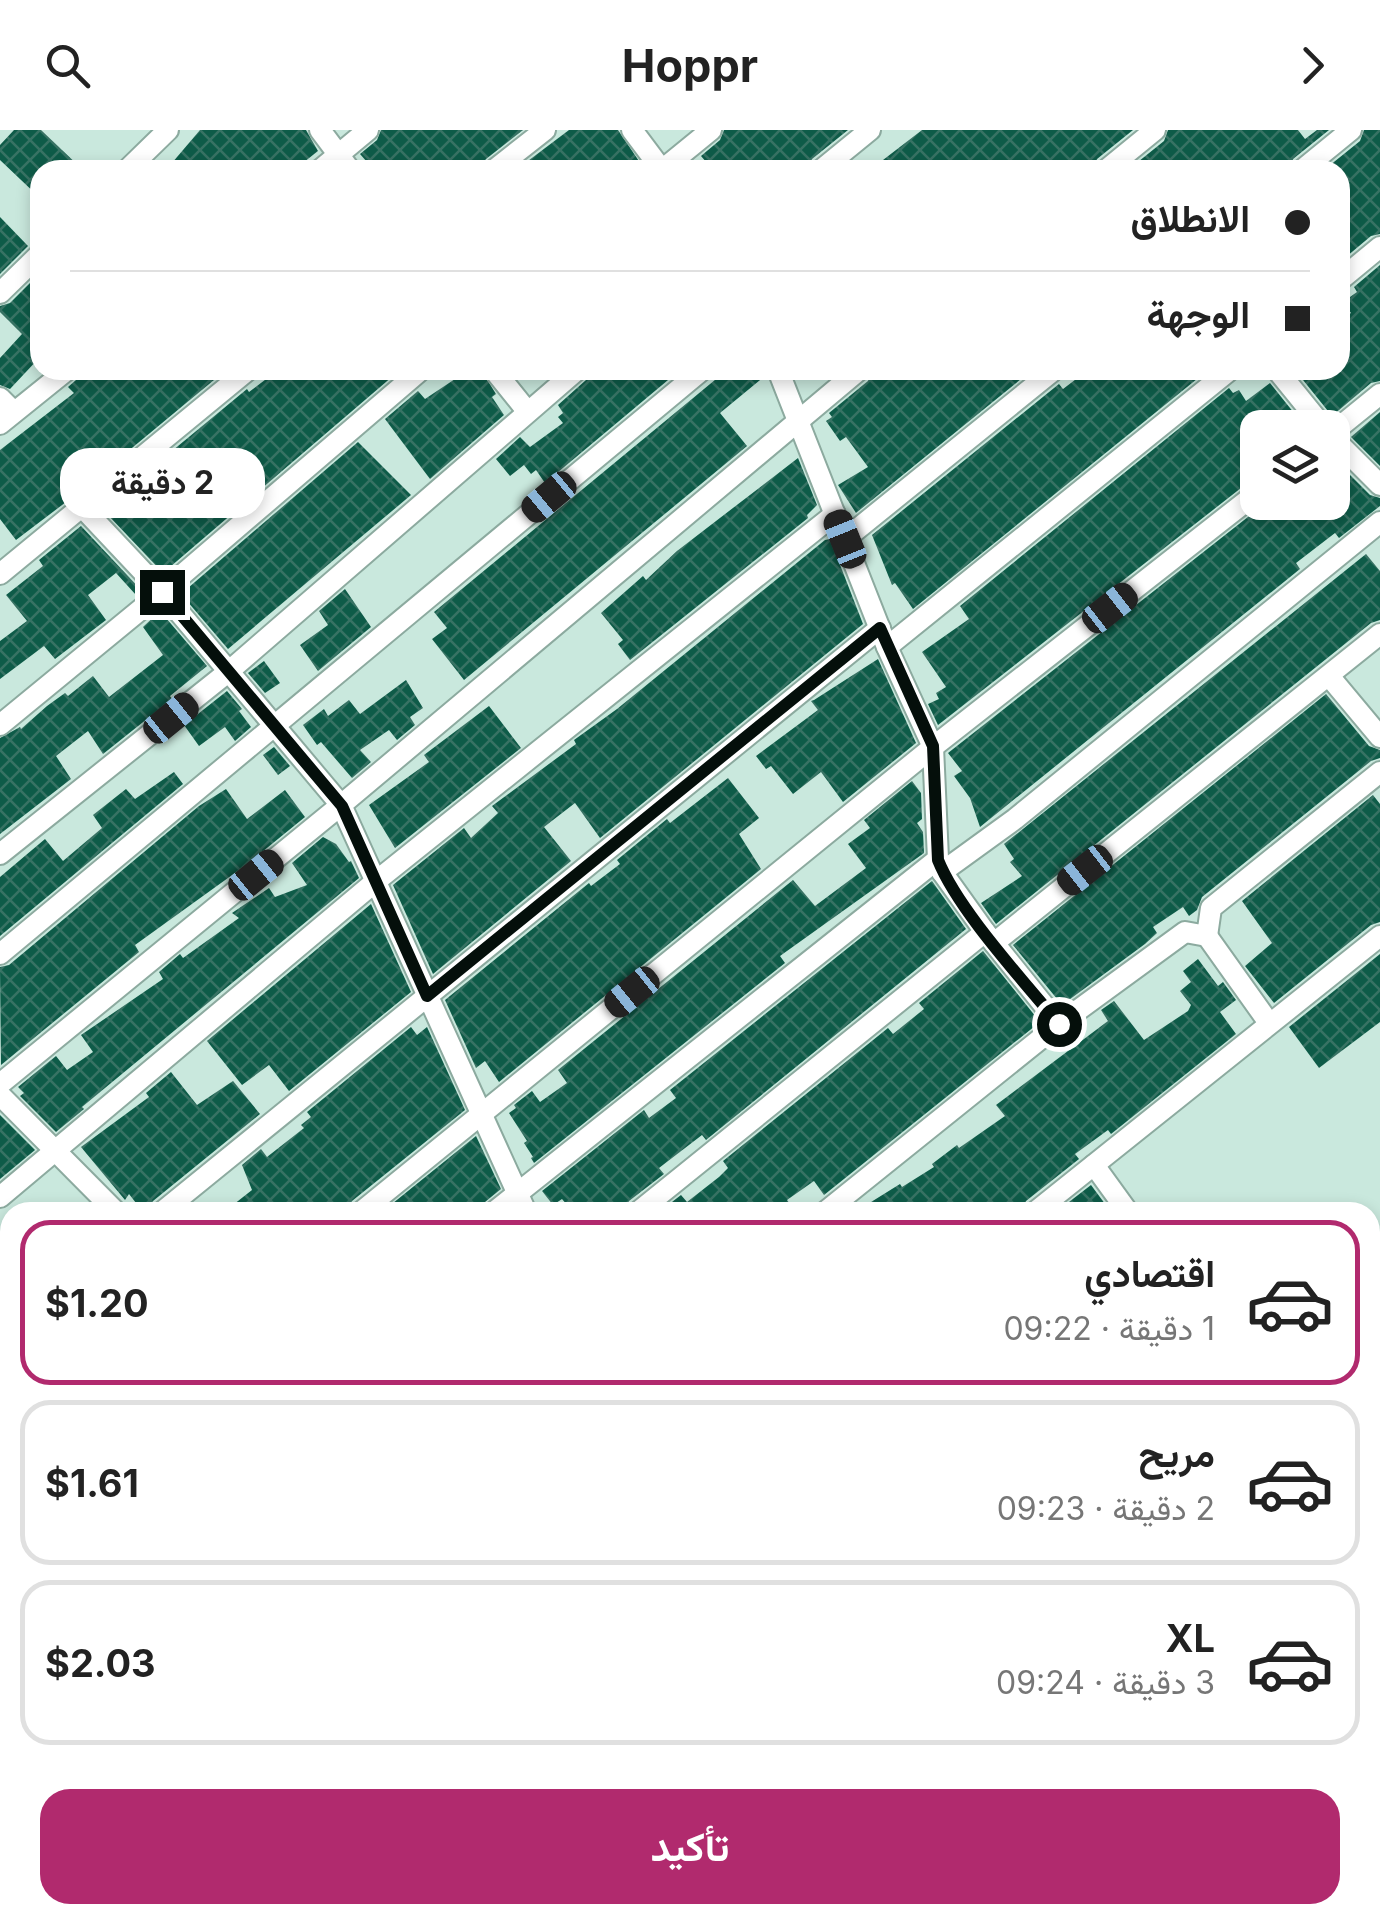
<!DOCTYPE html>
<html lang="ar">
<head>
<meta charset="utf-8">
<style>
	body { margin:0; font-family:Inter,Vazirmatn,sans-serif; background:#f2f2f2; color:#222; direction:rtl; height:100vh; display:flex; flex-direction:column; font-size:38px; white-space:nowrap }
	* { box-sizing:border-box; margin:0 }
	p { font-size:32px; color:#767676 }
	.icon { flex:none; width:55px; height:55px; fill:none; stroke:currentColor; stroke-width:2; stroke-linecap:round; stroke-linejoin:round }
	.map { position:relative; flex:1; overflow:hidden; direction:ltr }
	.sheet { position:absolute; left:0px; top:1072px; width:1380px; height:722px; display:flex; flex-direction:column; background:#fff; border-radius:30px 30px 0 0; box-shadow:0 5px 15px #0003; direction:rtl }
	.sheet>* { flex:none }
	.hud { position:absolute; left:30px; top:30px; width:1320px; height:220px; border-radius:30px; box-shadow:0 5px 15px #0003; direction:rtl; display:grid; align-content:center; height:220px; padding:0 40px; background:#fff }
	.fabs { position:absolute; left:1240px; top:280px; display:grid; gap:20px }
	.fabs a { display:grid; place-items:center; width:110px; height:110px; border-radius:20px; background:#fff; box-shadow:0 5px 15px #0003; font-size:50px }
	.end { position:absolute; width:45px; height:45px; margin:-22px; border:12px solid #050f0b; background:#fff; box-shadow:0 0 0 5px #fff }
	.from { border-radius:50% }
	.bubble { position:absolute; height:70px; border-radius:30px; background:#fff; box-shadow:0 5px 15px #0003; font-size:32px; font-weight:700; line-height:70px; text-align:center; direction:rtl }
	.car { position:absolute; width:30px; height:60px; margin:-30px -15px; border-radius:12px; box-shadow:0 0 8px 2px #0007; background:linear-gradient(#222 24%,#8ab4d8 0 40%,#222 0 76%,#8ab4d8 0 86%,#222 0) }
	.hud b { display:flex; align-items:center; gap:35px; height:95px; font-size:38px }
	.hud b+b { border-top:2px solid #e0e0e0 }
	.hud i { width:25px; height:25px; background:#222 }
	ul { padding:18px 0 0; list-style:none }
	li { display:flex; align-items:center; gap:30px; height:165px; margin:0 20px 15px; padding:0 20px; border:5px solid #e0e0e0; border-radius:30px }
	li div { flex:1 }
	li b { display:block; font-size:38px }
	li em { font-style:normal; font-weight:700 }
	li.selected { border-color:#b12a6e }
	li>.icon { width:90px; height:90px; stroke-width:1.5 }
	.action { display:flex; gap:20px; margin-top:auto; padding:20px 40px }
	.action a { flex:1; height:115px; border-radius:30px; background:#b12a6e; color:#fff; font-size:40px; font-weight:700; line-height:115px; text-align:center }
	header { display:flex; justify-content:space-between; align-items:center; height:130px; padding:0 40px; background:#fff; font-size:45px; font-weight:700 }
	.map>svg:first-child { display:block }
	.building { fill:url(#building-cross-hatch) }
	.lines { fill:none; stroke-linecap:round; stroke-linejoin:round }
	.street-casing { stroke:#8caa9f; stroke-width:24 }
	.street { stroke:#fff; stroke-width:20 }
	.route { stroke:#050f0b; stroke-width:12 }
</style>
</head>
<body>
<header><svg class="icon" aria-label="forward" viewBox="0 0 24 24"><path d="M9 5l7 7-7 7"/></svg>Hoppr<svg class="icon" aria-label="search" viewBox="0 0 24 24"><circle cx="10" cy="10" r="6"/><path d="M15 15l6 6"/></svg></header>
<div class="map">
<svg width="1380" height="1793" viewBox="0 0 1380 1793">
	<defs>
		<pattern id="building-cross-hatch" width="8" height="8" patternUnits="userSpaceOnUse" patternTransform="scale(2.5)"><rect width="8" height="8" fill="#0e5b48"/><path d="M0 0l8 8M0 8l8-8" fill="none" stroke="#387264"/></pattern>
	</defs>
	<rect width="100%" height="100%" fill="#c9e8dd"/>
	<g class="building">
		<polygon points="14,0 41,0 83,40 40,40 40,68 0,30 0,15"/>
		<polygon points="200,0 306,0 318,21 294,40 166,40"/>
		<polygon points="381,0 523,0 486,29 478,40 374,40 360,24 377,10"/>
		<polygon points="569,0 618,0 645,40 516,40"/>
		<polygon points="724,0 848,0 812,29 808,40 776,40 771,34 759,40 713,40 701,26 720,10"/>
		<polygon points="922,0 1133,0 1097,29 1093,40 870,40"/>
		<polygon points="1168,0 1298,0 1305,9 1317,0 1329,0 1293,29 1289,40 1128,40 1164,11"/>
		<polygon points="1364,0 1380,0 1380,104 1371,106 1340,132 1340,40 1324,40 1360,11"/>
		<polygon points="0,87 28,116 0,144"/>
		<polygon points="1380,135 1380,251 1371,253 1332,286 1295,240 1340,240 1340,190 1351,183 1343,172 1357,162 1354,157"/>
		<polygon points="40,143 40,227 10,259 0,255 0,228 22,204 0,182 0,176 10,173"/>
		<polygon points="80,240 226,240 109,337 106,333 63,369 66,372 16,410 0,389 0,320 74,263 68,257 76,250"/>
		<polygon points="278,240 400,240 163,443 108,385 131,367 126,359 247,259 249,262"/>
		<polygon points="453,240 481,240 496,264 492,267 504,285 430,349 385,289 418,261 425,269 458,247"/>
		<polygon points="590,240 680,240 545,353 536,340 531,344 524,335 510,346 496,329 520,307 530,317 563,293 558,287 563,283 558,275 586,250"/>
		<polygon points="727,240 764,240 765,246 720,283 747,316 464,550 432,509 447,498 434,482"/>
		<polygon points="872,240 934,240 941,249 952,240 1032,240 856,383 838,355 868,337 846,307 840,311 826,291 832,287 829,283 868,251"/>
		<polygon points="1088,240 1208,240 913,479 895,453 892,455 872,405 1059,254 1063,259"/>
		<polygon points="1270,253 1306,298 1258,298 1258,348 1250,351 938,595 928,574 939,569 936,563 946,557 922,522 969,489 960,476 1229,258 1233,263 1239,260 1246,271"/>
		<polygon points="1380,282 1380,336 1351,307"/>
		<polygon points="358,312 411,365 228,519 181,464"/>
		<polygon points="1332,327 1370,365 1380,368 1380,376 1339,408 1335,403 1296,433 1300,439 980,697 970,668 954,646 962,641 948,623 1267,372 1332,372"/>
		<polygon points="798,328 817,375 807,385 808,388 630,530 618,514 623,510 601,483 643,446 646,450 677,421"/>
		<polygon points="81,396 142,461 136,465 116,443 88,465 106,490 55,529 44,516 0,549 0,511 27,491 6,465 43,436 39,430"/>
		<polygon points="830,409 863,494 600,708 575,673 544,697 571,731 433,844 393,755 464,698 471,708 498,683 492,676 576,614 574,610 617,579 825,410"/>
		<polygon points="1366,424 1380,441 1380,490 1371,493 996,794 981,773 1022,746 1010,732 1014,729 1004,714"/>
		<polygon points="345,459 371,497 318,541 300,515 328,495 319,481"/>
		<polygon points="160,481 207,536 170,566 172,569 103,624 88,601 56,626 71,649 0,704 0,608 20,597 21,599 47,576 65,563 68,566 93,546 109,567 163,525 143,497"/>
		<polygon points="878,529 916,613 843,672 821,642 793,664 771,636 766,639 756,626 818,580 811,571 814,570"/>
		<polygon points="264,531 280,553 265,563 248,543"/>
		<polygon points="406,550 423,578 410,587 415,595 397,610 389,600 360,620 371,632 352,648 321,612 317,615 303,595 324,579 328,586 349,570 360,584"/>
		<polygon points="227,561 242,579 239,581 251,597 235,611 225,597 199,616 184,595"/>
		<polygon points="1326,564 1369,616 1380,620 1380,628 1371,631 1202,767 1197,780 1189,786 1183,777 1153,797 1157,803 1145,814 1062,875 1013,815"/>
		<polygon points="489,576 521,618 395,718 369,675 429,632 424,625"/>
		<polygon points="274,617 290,636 278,645 263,625"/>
		<polygon points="174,642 183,654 0,806 0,747 45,709 63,731 102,698 93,685 126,659 135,669"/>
		<polygon points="728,648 759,688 739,704 761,739 499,952 485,931 476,938 445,870 589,753 591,756 620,734 617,730 667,689 670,693"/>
		<polygon points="912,651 921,663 922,689 917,693 923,702 924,723 780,826 785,833 534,1033 531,1028 533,1027 524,1013 527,1011 509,983 516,978 514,975 532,961 540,972 567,953 558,940 793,750 815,776 866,738 848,714 870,698 864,690"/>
		<polygon points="226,659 247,689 285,660 305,687 246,735 135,815 139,822 1,935 0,837 9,835 199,676"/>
		<polygon points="1373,665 1380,674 1380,792 1371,795 1274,873 1245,836 1272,813 1242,771"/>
		<polygon points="323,707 336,714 349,732 351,731 359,748 82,977 84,979 56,1002 20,966 24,963 18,957 56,926 67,940 93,922 81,905 163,849 159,842 180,824 183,828 239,788 232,783 269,758 275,767 307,755 292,733"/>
		<polygon points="932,751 966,799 706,1010 702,1005 659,1038 664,1044 629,1071 624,1082 573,1082 562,1069 553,1075 542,1061 644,980 649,988 676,968 670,960"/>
		<polygon points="371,774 411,862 289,961 269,935 242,955 207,911"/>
		<polygon points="983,821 1040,892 824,1065 814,1051 787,1070 796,1082 659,1082 681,1065 687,1072 719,1047 728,1038 723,1031 888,898 893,904 924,879 919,873"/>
		<polygon points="1380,824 1380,892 1319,938 1289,897"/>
		<polygon points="1198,829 1218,856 1223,852 1236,870 1220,882 1236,904 1111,1004 1108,1000 1075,1024 1079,1029 1026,1071 1021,1082 855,1082 900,1054 902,1057 934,1037 932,1034 957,1015 959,1018 1005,986 996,975 1108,891 1101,880 1114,871 1144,910 1188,881 1191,875 1180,861 1191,852 1183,841"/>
		<polygon points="411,897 417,905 427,897 465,980 352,1071 347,1082 224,1082 252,1060 242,1035 261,1019 267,1027 304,998 301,995 311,987 307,982"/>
		<polygon points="171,942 197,975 233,951 260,984 153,1071 148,1082 143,1082 129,1064 125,1070 81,1017 149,967 146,963"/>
		<polygon points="0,985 35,1020 0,1049"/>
		<polygon points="476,1006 501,1059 485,1072 481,1081 454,1082 446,1072 434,1082 382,1082"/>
		<polygon points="1091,1055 1111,1082 1056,1082"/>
	</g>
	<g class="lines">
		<g class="street-casing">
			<g id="street">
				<polyline points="320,0 350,40"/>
				<polyline points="632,0 662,40 711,0"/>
				<polyline points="127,40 168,0"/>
				<polyline points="320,40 368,0"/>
				<polyline points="494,40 545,0"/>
				<polyline points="821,40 870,0"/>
				<polyline points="1106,40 1155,0"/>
				<polyline points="1302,40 1351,0"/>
				<polyline points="1340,150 1380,117"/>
				<polyline points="0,163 40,124"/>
				<polyline points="494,240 527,281"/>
				<polyline points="778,240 887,517 933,617 938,729 942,742 985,802 1059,894"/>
				<polyline points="1277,240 1324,298"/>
				<polyline points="0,268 14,282"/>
				<polyline points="0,294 67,240"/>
				<polyline points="1332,303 1380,264"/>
				<polyline points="1332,307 1380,355"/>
				<polyline points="82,377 162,462 341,675 526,1082"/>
				<polyline points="845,409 1054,240"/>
				<polyline points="0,444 248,240"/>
				<polyline points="887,517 1230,240"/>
				<polyline points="1329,546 1380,607"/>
				<polyline points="0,595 162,462 421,240"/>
				<polyline points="0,724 228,542 577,240"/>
				<polyline points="942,742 1015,689 1380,392"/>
				<polyline points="1207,806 1269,893"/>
				<polyline points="994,813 1380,504"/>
				<polyline points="0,824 702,240"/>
				<polyline points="0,954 341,675 859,240"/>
				<polyline points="0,965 116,1082"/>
				<polyline points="1094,1035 1128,1082"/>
				<polyline points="0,1067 375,752 835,384"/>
				<polyline points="162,1082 880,498"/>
				<polyline points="361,1082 933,617 1258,362"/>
				<polyline points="494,1082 938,729"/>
				<polyline points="638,1082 985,802"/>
				<polyline points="825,1082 1059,894 1185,802 1207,806 1211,778 1380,642"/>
				<polyline points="1035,1082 1380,806"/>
				<polyline points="0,1214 10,1206"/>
				<polyline points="1370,1230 1380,1216"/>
				<polyline points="1370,1299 1380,1277"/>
				<polyline points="0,1377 10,1369"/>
				<polyline points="1370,1401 1380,1414"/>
				<polyline points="1370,1462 1380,1474"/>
				<polyline points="0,1486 10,1478"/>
				<polyline points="0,1592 10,1584"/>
				<polyline points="1370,1665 1380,1678"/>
				<polyline points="1370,1744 1380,1736"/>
				<polyline points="0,1758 10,1750"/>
				<polyline points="748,1785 755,1793"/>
				<polyline points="1110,1785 1117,1793"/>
				<polyline points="1201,1785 1208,1793"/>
				<polyline points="167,1793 177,1785"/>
				<polyline points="368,1793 378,1785"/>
				<polyline points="498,1793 508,1785"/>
				<polyline points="657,1793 667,1785"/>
				<polyline points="918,1793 927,1785"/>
				<polyline points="1309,1793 1319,1785"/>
			</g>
		</g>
		<use href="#street" class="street"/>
	</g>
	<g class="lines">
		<path class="route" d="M162 462 342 676 427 866 880 498 933 616 938 730C958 780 1023 850 1059 894"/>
	</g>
</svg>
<div class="fabs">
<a><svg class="icon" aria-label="layers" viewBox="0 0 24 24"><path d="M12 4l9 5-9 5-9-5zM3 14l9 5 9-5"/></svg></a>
</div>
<i class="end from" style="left:1059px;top:894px"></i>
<i class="end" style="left:162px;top:462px"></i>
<div class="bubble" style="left:60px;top:318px;width:205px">2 دقيقة</div>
<i class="car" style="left:549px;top:367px;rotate:230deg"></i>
<i class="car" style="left:845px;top:409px;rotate:338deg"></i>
<i class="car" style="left:1110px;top:478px;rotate:52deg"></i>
<i class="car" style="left:171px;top:588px;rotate:51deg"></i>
<i class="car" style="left:1085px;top:740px;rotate:232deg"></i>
<i class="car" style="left:256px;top:745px;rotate:51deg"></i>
<i class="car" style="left:632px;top:862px;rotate:231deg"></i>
<div class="hud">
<b><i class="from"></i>الانطلاق</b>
<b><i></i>الوجهة</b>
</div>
<section class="sheet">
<ul>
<li class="selected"><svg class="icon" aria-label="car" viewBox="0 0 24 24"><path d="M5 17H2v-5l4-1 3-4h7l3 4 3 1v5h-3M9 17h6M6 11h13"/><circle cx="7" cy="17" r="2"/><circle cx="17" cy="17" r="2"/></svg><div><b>اقتصادي</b><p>1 دقيقة · 09:22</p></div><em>$1.20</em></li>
<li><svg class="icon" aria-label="car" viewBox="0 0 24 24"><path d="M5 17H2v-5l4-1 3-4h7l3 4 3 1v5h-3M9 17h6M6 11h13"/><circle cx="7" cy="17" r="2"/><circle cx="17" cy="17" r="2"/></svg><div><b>مريح</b><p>2 دقيقة · 09:23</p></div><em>$1.61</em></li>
<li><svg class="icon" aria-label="car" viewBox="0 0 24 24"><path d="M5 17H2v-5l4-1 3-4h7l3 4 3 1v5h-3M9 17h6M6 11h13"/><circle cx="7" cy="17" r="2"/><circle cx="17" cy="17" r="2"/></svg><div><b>XL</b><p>3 دقيقة · 09:24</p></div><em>$2.03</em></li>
</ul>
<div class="action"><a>تأكيد</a></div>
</section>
</div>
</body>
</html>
